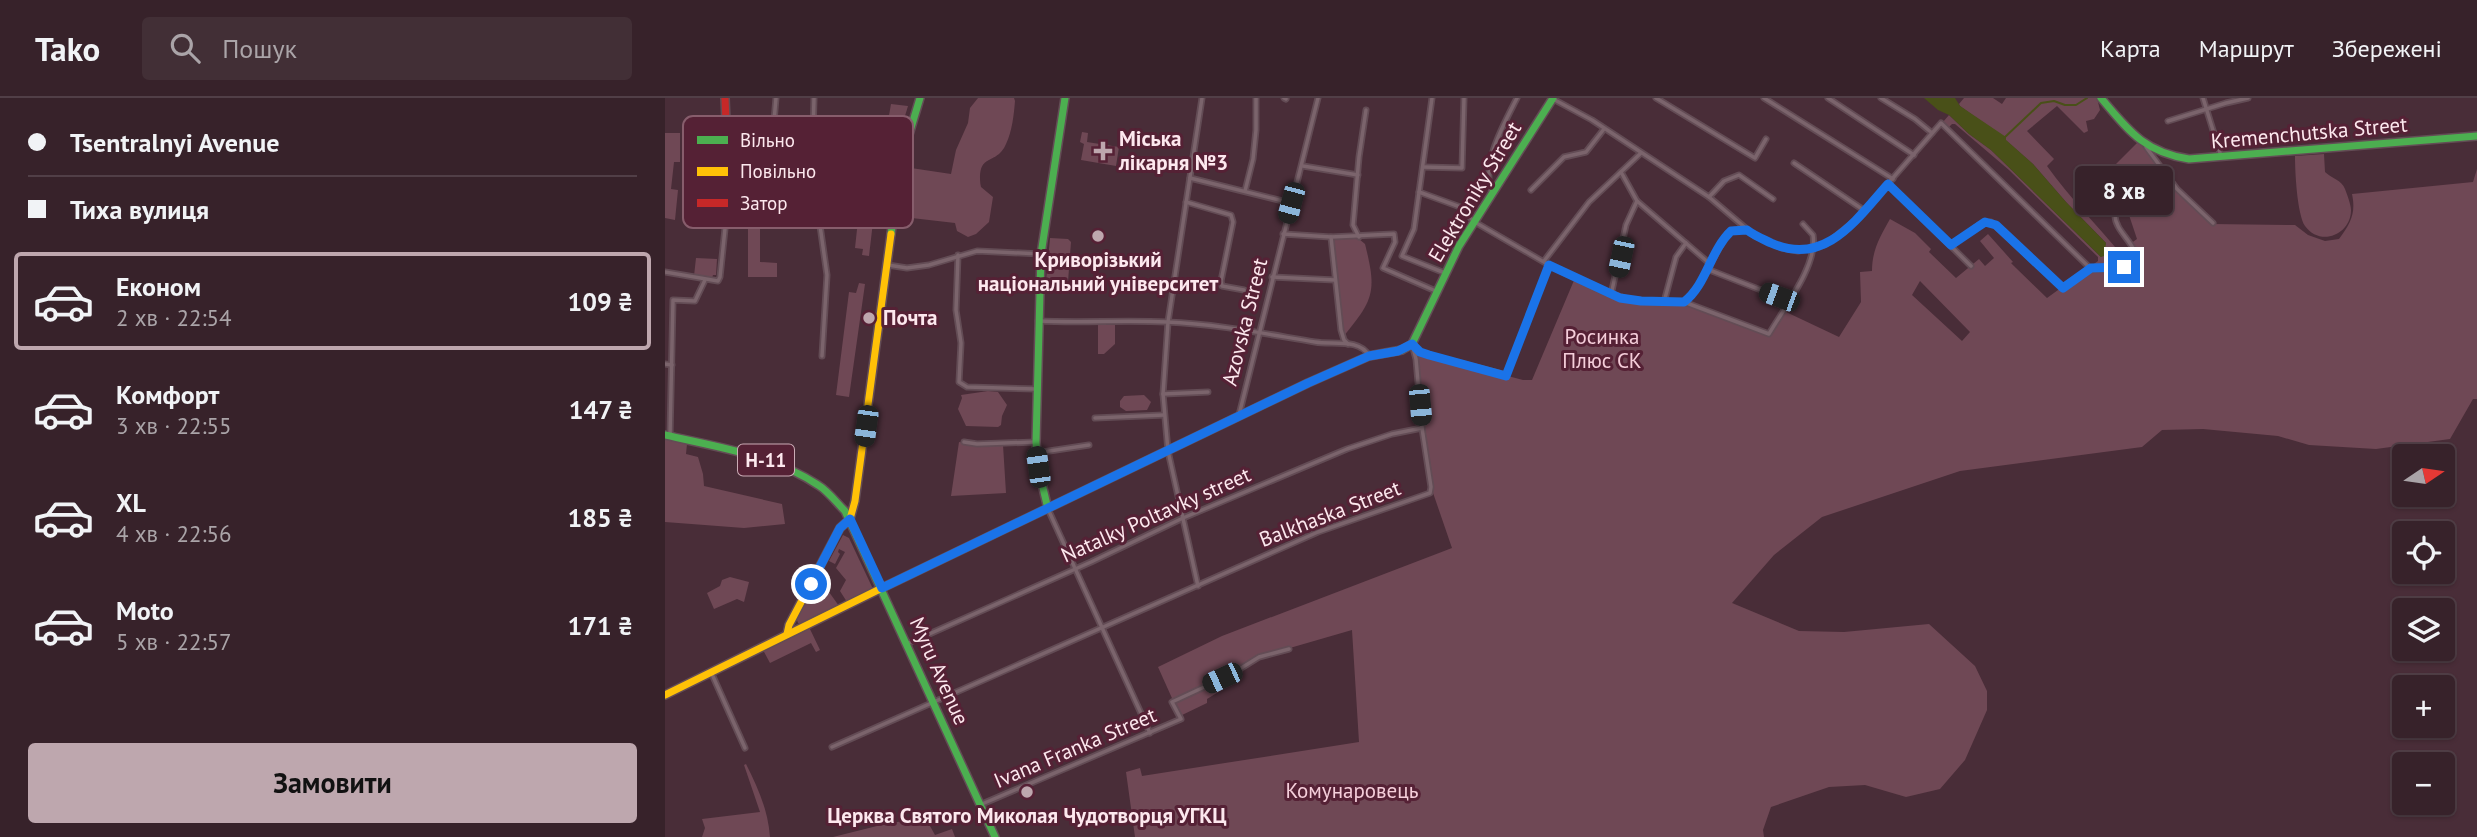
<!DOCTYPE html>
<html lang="uk">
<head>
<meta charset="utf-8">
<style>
	body { margin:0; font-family:"PT Sans",sans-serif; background:#422f36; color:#f1f3f6; height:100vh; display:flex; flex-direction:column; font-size:26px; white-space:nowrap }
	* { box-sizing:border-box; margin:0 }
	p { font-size:23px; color:#aaa4a8 }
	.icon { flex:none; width:38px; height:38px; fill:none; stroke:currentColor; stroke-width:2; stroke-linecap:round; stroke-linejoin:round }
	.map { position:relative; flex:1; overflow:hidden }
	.side { display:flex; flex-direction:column; background:#37222a; width:665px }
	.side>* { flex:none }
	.top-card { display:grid; align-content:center; height:154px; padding:0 28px; background:#37222a }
	.needle { width:46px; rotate:77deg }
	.buttons { position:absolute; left:1727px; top:346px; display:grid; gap:14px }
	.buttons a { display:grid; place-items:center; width:63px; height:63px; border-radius:7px; background:#37222a; box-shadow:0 2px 5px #0004,0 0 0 2px #513f47; font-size:35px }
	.end { position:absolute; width:32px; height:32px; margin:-16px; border:9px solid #1a73e8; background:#fff; box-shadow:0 0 0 4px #fff }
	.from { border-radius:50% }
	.bubble { position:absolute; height:49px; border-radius:7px; background:#37222a; box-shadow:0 2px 5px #0004,0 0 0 2px #513f47; font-size:23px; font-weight:700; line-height:49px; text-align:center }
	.car { position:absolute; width:21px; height:42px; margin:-21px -10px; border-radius:9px; box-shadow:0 0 5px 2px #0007; background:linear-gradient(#222 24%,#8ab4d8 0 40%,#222 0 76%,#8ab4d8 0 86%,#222 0) }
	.top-card b { display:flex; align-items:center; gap:24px; height:66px; font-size:26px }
	.top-card b+b { border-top:2px solid #513f47 }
	.top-card i { width:18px; height:18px; background:#f1f3f6 }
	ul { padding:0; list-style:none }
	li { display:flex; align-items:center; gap:21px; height:98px; margin:0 14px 10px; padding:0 14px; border:4px solid transparent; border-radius:7px }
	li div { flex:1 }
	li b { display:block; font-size:26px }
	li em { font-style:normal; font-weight:700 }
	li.current { border-color:#bea7ae }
	li>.icon { width:63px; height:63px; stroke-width:1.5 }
	.cta { display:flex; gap:14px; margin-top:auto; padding:14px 28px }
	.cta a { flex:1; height:80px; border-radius:7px; background:#bea7ae; color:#111; font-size:28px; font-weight:700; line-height:80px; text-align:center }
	header { display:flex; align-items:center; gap:42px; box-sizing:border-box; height:98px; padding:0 35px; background:#37222a; border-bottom:2px solid #513f47 }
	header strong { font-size:33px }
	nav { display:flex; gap:38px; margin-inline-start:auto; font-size:24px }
	.search { width:490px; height:63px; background:#422f36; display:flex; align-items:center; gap:18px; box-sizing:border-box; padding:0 24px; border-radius:7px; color:#aaa4a8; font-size:26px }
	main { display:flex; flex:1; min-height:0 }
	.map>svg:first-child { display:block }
	.green { fill:#6f4855; fill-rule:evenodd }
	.water { fill:#495018 }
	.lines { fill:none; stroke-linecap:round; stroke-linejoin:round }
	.stream { stroke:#495018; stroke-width:2 }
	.street-casing { stroke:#634c55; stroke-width:7 }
	.fast-casing { stroke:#634c55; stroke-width:10 }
	.slow-casing { stroke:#634c55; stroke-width:10 }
	.jam-casing { stroke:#634c55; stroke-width:10 }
	.street { stroke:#7b646c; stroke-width:3.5 }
	.fast { stroke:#4caf50; stroke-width:7 }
	.slow { stroke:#ffc107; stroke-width:7 }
	.jam { stroke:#c62828; stroke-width:7 }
	.route { stroke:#1a73e8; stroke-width:9 }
	.poi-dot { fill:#bea7ae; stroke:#552135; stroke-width:2.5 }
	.labels { text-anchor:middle; stroke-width:6; stroke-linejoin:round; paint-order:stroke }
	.shield { fill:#552135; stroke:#cbacb6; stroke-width:2 }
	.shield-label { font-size:19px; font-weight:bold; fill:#fde8ee }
	.street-label { font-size:21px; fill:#fde8ee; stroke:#552135 }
	.poi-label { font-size:21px; font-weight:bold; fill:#fde8ee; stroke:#552135; text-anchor:start }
	.park-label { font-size:21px; fill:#f5ceda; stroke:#552135 }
	.key { fill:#552135; stroke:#875d6c; stroke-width:2 }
	.key-label { font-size:19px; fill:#fde8ee }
</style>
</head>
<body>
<header>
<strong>Tako</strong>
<div class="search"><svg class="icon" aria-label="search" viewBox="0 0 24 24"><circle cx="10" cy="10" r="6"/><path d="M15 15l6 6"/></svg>Пошук</div>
<nav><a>Карта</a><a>Маршрут</a><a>Збережені</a></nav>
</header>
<main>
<section class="side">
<div class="top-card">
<b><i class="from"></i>Tsentralnyi Avenue</b>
<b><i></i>Тиха вулиця</b>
</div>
<ul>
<li class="current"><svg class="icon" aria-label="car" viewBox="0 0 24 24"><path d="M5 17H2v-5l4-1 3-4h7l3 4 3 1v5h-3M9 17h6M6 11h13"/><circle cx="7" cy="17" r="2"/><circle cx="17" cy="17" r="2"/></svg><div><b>Економ</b><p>2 хв · 22:54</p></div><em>109 ₴</em></li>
<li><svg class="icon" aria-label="car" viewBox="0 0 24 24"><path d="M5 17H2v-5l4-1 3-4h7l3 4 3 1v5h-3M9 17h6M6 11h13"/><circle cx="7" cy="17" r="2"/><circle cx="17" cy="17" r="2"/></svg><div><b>Комфорт</b><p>3 хв · 22:55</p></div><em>147 ₴</em></li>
<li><svg class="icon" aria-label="car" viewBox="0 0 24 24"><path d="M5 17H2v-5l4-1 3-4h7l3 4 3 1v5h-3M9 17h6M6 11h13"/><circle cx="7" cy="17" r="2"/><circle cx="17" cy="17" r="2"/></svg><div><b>XL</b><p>4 хв · 22:56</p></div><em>185 ₴</em></li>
<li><svg class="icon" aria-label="car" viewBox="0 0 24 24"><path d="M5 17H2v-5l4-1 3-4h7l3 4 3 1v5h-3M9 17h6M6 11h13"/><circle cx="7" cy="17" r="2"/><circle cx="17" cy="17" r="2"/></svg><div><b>Moto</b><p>5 хв · 22:57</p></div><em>171 ₴</em></li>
</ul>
<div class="cta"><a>Замовити</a></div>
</section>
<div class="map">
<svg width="1812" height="739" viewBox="0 0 1812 739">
	<rect width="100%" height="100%" fill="#492d38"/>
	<g class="green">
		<path d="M313 0H349L350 3C349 16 347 34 341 46 331 69 311 53 316 89L328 99 324 124 311 136 303 139 292 133 290 125 238 119 246 70 286 76 291 52 303 25 305 10Z"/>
		<path d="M1299 0H1328L1337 6 1341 0H1432L1435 12 1429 21 1421 23 1423 33 1419 35 1392 8 1362 33 1389 61 1382 68C1407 103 1438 133 1465 167L1472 160 1465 146 1472 141 1464 117 1457 106 1465 95 1448 85 1456 75 1447 70 1473 44 1480 50 1503 84 1546 126 1630 127 1643 137 1660 143 1674 141C1686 125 1691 115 1687 96L1808 84 1812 71V301H1808L1785 341 1711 351 1644 347 1613 338 1538 331 1497 332 1477 349 1295 373 1157 419 1109 457 1067 505 1134 533 1179 534 1264 526 1310 568 1322 593V612L1300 662 1275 691 1241 699 1200 687 1164 689 1106 709 1098 732 1099 739H470L461 674 475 670 477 678 694 644 687 532 594 559 565 577 568 585 542 601V605L515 618 493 569 557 538 787 450 766 389 757 330 751 261 747 246 755 254 763 257 858 282H867L910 180 955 200 1019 204 1104 236 1119 213 1174 239 1196 204 1195 174 1207 173C1207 152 1215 139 1225 121L1250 135 1266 151 1264 154 1291 180 1314 161 1320 168 1329 160 1315 143 1323 136 1348 164 1346 165 1351 170 1382 200 1433 163V159L1344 72 1290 26H1287L1283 30 1278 24 1284 17 1304 36 1326 52 1436 159 1441 145 1401 104 1368 66 1335 37 1295 8 1294 6ZM1255 183 1305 234 1297 243 1247 197Z"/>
		<polygon points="226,6 243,8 236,31 222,29"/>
		<polygon points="417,34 423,35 422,44 454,49 451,68 416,62 419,46 415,44"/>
		<polygon points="0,35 15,35 15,64 9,64 6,91 13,92 10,122 0,120"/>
		<path d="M1659 56 1660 74C1666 80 1677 82 1680 91 1682 96 1686 107 1686 112 1686 137 1655 149 1640 128 1632 116 1630 73 1630 58Z"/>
		<polygon points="83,120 114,121 114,126 95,126 95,164 112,165 112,179 83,179"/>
		<polygon points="193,122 208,124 204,158 197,157 198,151 190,150"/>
		<polygon points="385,140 403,141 406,144 403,184 381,183"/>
		<path d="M668 140 694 141 700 146C712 194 709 201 678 239Z"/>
		<polygon points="31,160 52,161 51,177 48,177 47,180 29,178"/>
		<polygon points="194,185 200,186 184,299 171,297 184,194 191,195"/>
		<polygon points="433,227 450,227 450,246 439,256 433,256"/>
		<polygon points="323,293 333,294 342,307 337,318 336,327 333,329 301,328 293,311 297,300 296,297"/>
		<polygon points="479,297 486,304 482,312 461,313 455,309 455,303 459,298"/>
		<polygon points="0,340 22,346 21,356 33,359 38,376 39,388 117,406 120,426 79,430 0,424"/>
		<polygon points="294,344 312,347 338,347 341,395 286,398"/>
		<polygon points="178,437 184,440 208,491 182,504 175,493 181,482 171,470 180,454 174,451 173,454 175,456 170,466 164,463"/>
		<polygon points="65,479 84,484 79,504 72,501 49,511 42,495 55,488 57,482"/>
		<polygon points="149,490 164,494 174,508 137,527 133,525 131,519"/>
		<polygon points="144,529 155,552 151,554 146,545 105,565 98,552"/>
		<path d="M81 666C93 690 103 712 105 739H37L40 730 37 721 95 714 79 667Z"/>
		<polygon points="260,719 270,737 287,731 290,739 168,739 216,727"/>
	</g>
	<polygon class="water" points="1259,0 1290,0 1295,8 1341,39 1341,42 1368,66 1401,104 1441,145 1439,158 1436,159 1326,52 1304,36 1284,17 1273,12"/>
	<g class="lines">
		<polyline class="stream" points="1339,40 1376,5 1389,3 1400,7 1411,7 1422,0"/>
		<g class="street-casing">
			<g id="street">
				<polyline points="149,0 147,71 162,177 157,258"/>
				<polyline points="619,0 621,1"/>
				<polyline points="767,0 749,131 737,158 780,175"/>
				<polyline points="991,0 1090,60 1101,41"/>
				<polyline points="1099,0 1228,81"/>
				<polyline points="1163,0 1249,57"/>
				<polyline points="1216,0 1250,21 1267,35"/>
				<polyline points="1538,0 1556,58"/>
				<polyline points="888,1 927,22 1044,99 1090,138 1117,150 1133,153 1154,149 1161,146 1191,122 1276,25 1426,171"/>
				<polyline points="1503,23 1561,5 1583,0"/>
				<polyline points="1481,49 1512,91 1548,125"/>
				<polyline points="1129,65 1200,113"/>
				<polyline points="638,68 693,77"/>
				<polyline points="758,69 797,70 799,0"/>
				<polyline points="956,74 972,103 1044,165"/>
				<polyline points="525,80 626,105"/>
				<polyline points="1223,86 1306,168"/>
				<polyline points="866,92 899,59 921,54 939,31"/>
				<polyline points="580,93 588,61 591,32 591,0"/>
				<polyline points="754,94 798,110 808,123 884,167 937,193 967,202 1019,204 1032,190 1062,136 1070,132 1082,132"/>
				<path d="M827 94C815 67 840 24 852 0"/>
				<polyline points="1044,99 1059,83 1074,77 1108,101"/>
				<polyline points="521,104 566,117 568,124 556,183 557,188 579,192"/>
				<polyline points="64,106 105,103 106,58 111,0"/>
				<polyline points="618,136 666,139 729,136 730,144 718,170 773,194"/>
				<polyline points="666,139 676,232 679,242 683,246"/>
				<polyline points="694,139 688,127 689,116 694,59 701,12"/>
				<path d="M1286 147 1314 127 1326 124 1398 190 1426 171H1449L1470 164C1474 146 1450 135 1450 117L1469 95 1496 72"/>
				<polyline points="293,157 291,212 296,245 294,284 302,289 371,291"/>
				<polyline points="879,163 924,104 976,55"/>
				<polyline points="223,167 242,170 264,167 312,153 376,156"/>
				<polyline points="1042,171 1114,199 1123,205"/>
				<polyline points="0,174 53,183 55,179 61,121 64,115"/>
				<polyline points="607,179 670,182"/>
				<polyline points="946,197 961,127 972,103"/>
				<polyline points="999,204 1011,159 1021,145"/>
				<path d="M1019 204 1104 236C1119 210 1153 167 1148 137L1138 126"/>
				<path d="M373 223C416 225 459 222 502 224 552 226 601 236 650 244 667 247 695 240 704 258"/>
				<polyline points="748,247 755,254 763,257 841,277 884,167"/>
				<polyline points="0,266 7,267"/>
				<polyline points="498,296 543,294"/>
				<polyline points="574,317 653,0"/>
				<polyline points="430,320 499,317"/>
				<polyline points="5,337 8,202 30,203 40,182"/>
				<polyline points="299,344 312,346 371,344"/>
				<polyline points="371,355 424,347"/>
				<polyline points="383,411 485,635"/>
				<polyline points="533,488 503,353 498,296 503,224 537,0"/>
				<polyline points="244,545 426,464 518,420 682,351 727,336 757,330"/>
				<polyline points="46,574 80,650"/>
				<polyline points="167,649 653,434 765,395 766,389 757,330 751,261 747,246"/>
				<polyline points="317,706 516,621 507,604 565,577 594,559 624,551"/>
			</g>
		</g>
		<g class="fast-casing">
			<g id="fast">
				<path d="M1436 0C1464 33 1479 54 1524 61L1812 38"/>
				<polyline points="226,136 236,63 255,0"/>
				<path d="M0 337C52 349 108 357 153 387 163 393 171 404 180 413L330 739"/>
				<polyline points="383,411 373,369 371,344 376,156 400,0"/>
				<polyline points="217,490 643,285 704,258 737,252 747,246 794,148 888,0"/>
			</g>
		</g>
		<g class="slow-casing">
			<g id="slow">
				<polyline points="122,536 124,527 175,430 185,421 190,403 226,136"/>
				<polyline points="0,597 217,490"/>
			</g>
		</g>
		<g class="jam-casing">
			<polyline id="jam" points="60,0 65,116 181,116 229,121"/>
		</g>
		<use href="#street" class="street"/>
		<use href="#fast" class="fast"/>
		<use href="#slow" class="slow"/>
		<use href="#jam" class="jam"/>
	</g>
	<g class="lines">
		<path class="route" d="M146 486 175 430 185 421 217 490 643 285 704 258 733 253 747 246 755 254 764 257 841 278 884 167 955 200 976 203 1019 204C1042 186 1045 153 1066 133L1082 132C1090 138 1098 141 1106 145 1160 169 1191 122 1223 86L1286 147 1320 124 1331 127 1398 190 1426 170 1459 169"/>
	</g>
	<g class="poi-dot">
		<path d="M434.5 42.5h7v7h7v7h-7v7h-7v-7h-7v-7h7z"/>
		<circle cx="433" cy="138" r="7"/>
		<circle cx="204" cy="220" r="7"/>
		<circle cx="362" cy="694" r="7"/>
	</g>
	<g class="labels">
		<rect class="shield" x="73" y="346.5" width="56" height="31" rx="5"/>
		<g class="shield-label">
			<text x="101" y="369">Н-11</text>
		</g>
		<g class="street-label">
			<text transform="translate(1644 35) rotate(-5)" y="7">Kremenchutska Street</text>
			<text transform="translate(810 94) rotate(-59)" y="7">Elektroniky Street</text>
			<text transform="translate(580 224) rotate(-76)" y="7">Azovska Street</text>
			<text transform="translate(665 416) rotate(-21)" y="7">Balkhaska Street</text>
			<text transform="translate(491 417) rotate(-24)" y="7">Natalky Poltavky street</text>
			<text transform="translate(274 573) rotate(66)" y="7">Myru Avenue</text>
			<text transform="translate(410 650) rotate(-23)" y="7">Ivana Franka Street</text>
		</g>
		<g class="poi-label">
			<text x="454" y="48">Міська<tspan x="454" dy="24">лікарня №3</tspan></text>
			<text x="433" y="169" text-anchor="middle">Криворізький<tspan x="433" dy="24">національний університет</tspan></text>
			<text x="218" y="227">Почта</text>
			<text x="362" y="725" text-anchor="middle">Церква Святого Миколая Чудотворця УГКЦ</text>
		</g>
		<g class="park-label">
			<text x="937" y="246">Росинка<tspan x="937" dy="24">Плюс СК</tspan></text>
			<text x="687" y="700">Комунаровець</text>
		</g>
	</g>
	<rect x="18" y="18" width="230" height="112" rx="10" class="key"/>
	<rect x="32" y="38" width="31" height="8" fill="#4caf50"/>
	<rect x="32" y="69" width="31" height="9" fill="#ffc107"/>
	<rect x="32" y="101" width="31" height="8" fill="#c62828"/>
	<g class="key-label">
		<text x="75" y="49">Вільно</text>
		<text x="75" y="80">Повільно</text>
		<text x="75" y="112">Затор</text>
	</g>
</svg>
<div class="buttons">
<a><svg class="needle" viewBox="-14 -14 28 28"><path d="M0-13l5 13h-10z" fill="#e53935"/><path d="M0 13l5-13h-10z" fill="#aaa4a8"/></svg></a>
<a><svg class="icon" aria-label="locate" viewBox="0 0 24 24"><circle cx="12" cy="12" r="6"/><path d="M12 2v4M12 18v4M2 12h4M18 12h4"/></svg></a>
<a><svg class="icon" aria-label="layers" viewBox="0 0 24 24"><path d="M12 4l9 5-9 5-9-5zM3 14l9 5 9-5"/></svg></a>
<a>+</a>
<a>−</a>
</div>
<i class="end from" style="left:146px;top:486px"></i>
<i class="end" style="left:1459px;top:169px"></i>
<div class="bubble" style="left:1410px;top:68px;width:98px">8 хв</div>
<i class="car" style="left:626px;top:105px;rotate:195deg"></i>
<i class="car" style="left:956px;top:159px;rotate:192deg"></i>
<i class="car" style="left:1114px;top:199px;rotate:290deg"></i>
<i class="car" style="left:755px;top:307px;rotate:175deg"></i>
<i class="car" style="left:201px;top:328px;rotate:188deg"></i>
<i class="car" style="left:373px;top:369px;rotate:352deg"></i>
<i class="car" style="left:557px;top:580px;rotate:245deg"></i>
</div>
</main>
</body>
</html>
